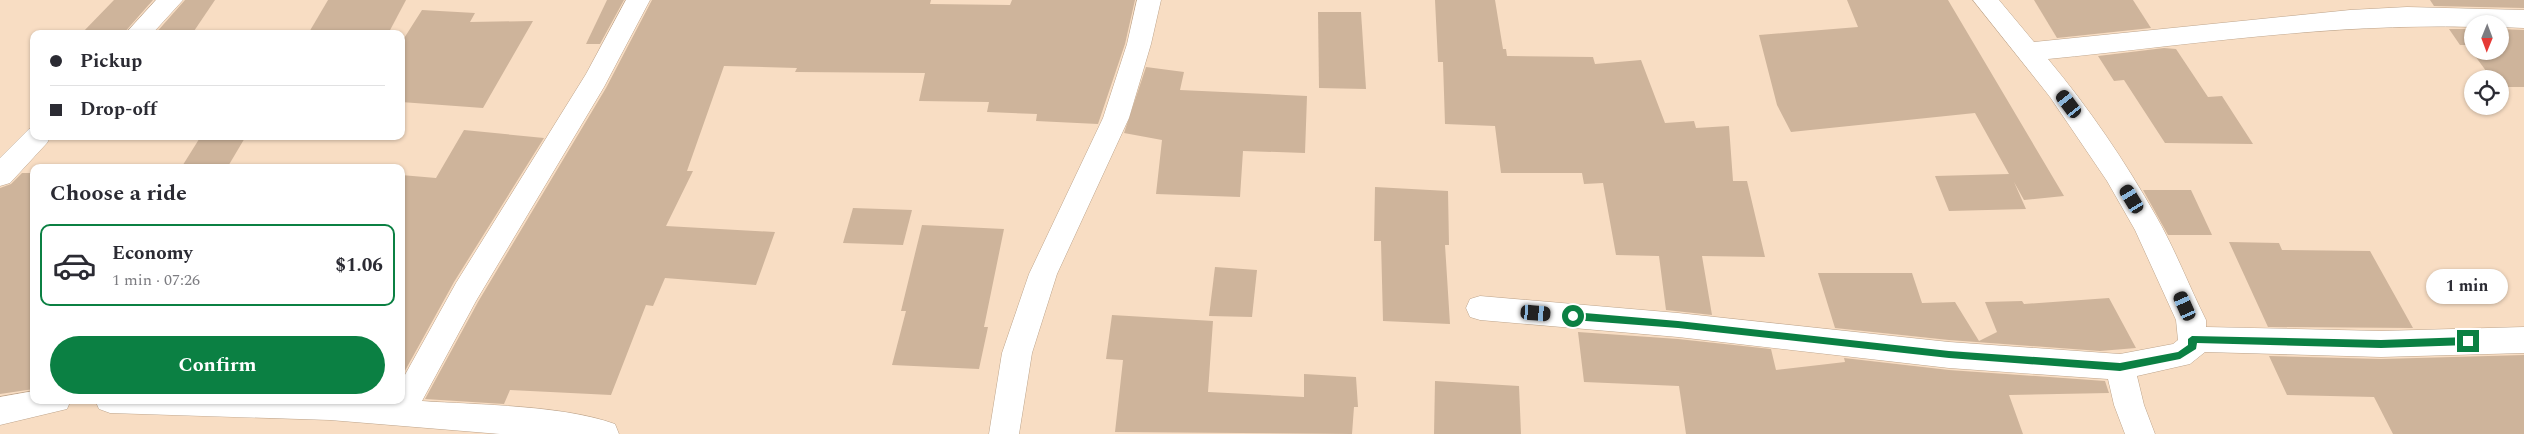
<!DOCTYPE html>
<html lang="en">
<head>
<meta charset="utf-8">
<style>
	body { margin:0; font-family:Spectral,serif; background:#f2f2f3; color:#2b2b33; height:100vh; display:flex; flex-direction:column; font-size:19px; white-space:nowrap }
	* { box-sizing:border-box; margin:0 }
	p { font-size:16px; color:#7c7c81 }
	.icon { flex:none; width:28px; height:28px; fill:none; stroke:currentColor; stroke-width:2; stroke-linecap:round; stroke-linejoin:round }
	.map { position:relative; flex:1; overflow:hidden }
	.panel { position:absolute; left:30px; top:164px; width:375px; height:240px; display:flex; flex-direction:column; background:#fff; border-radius:10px; box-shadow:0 1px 4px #0004 }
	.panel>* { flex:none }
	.guide { position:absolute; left:30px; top:30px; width:375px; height:110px; border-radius:10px; box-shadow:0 1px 4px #0004; display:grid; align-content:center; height:110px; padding:0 20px; background:#fff }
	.needle { width:32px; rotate:181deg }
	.buttons { position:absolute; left:2464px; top:15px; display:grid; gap:10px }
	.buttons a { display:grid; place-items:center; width:45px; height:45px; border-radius:50%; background:#fff; box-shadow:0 1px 4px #0004; font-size:25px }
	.end { position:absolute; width:22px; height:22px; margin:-11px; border:6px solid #0b8043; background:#fff; box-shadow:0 0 0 2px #fff }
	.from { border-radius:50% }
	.bubble { position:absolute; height:35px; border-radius:18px; background:#fff; box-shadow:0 1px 4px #0004; font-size:16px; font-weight:700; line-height:35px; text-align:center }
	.car { position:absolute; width:15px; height:30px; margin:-15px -8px; border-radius:6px; box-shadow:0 0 4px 1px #0007; background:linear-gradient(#222 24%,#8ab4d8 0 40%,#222 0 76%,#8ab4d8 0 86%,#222 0) }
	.guide b { display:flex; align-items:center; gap:18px; height:48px; font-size:19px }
	.guide b+b { border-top:1px solid #e1e1e2 }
	.guide i { width:12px; height:12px; background:#2b2b33 }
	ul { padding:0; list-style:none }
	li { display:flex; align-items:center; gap:15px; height:82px; margin:0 10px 8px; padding:0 10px; border:2px solid transparent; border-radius:10px }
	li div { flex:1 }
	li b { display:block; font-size:19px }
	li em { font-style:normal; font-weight:700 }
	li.selected { border-color:#0b8043 }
	li>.icon { width:45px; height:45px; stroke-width:1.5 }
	h2 { padding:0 20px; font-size:22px; line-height:60px }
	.cta { display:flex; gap:10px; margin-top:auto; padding:10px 20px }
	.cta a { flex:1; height:58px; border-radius:30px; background:#0b8043; color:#fff; font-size:20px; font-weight:700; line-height:58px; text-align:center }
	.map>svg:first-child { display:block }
	.building { fill:#ceb49b }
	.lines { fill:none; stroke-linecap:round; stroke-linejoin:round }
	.street-casing { stroke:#bda48b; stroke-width:1 }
	.street { fill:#fff; fill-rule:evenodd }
	.route { fill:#0b8043 }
</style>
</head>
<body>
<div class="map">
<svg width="2524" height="434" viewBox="0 0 2524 434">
	<rect width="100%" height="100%" fill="#f8ddc3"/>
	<g class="building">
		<polygon points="114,0 153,0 123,34 81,34"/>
		<polygon points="185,0 215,0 192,34 155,34"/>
		<polygon points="328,0 406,0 388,34 308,34"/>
		<polygon points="607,0 624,0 600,44 586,44"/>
		<polygon points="652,0 931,0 930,4 1010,5 1012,0 1135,0 1125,44 1098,124 1036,121 1037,114 987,112 989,102 919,101 925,73 795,72 797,68 724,66 687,171 693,171 666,226 775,232 756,285 665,278 653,306 646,305 611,395 510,390 504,404 425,399 478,302 606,88"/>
		<polygon points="1435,0 1495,0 1503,49 1506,49 1507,56 1593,57 1595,64 1641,60 1665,123 1694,121 1696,128 1729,126 1733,181 1747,181 1765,257 1702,256 1712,315 1666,310 1659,256 1616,255 1603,183 1584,184 1582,173 1501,173 1495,126 1445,124 1443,62 1438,62"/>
		<polygon points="1847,0 1948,0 2064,196 2024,200 2014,182 2026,209 1949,211 1935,176 2009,174 1975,113 1791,132 1777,105 1759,35 1858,27"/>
		<polygon points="2034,0 2133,0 2151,28 2057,38"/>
		<polygon points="2430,0 2524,0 2524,8 2434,6"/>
		<polygon points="422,10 475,13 470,22 533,21 483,108 401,102 401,43"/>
		<polygon points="1318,12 1361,12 1366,89 1319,88"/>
		<polygon points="2449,29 2472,29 2472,51 2500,51 2500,29 2524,30 2524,87 2500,87 2500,79 2492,79 2467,45 2460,45"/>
		<polygon points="2164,48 2176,49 2208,97 2222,96 2253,144 2165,143 2124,80 2114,81 2098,56"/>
		<polygon points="1146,67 1184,72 1180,90 1307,96 1305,153 1243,151 1240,197 1156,194 1162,140 1124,133"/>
		<polygon points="464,130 544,138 454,282 401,378 401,175 436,178"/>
		<polygon points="201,136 246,136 227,168 181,168"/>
		<polygon points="22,173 34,173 34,389 0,394 0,188 11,184"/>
		<polygon points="1375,187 1448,191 1449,245 1445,245 1450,324 1383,321 1381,241 1374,241"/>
		<polygon points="2143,190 2191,190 2212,235 2168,235"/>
		<polygon points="853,208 912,210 903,245 843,243"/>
		<polygon points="922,225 1004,229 984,327 988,327 979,369 892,365 906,311 901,311"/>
		<polygon points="2229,242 2279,243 2282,250 2370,251 2413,328 2268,327"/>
		<polygon points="1215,267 1257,270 1252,317 1209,316"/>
		<polygon points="1818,273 1912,273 1922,303 1955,302 1979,341 1997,332 1985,302 2022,301 2024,304 2109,298 2136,348 2100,351 1949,340 1835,328"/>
		<polygon points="1112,315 1213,321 1208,392 1304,397 1304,374 1356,377 1358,407 1354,407 1352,434 1115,432 1123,360 1106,359"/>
		<polygon points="1578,332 1678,339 1771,349 1776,370 1845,362 1844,358 1949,370 2105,381 2109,393 2009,395 2023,434 1686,434 1679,386 1584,382"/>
		<polygon points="2524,355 2524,434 2393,434 2374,397 2287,395 2269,356 2381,359"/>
		<polygon points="1435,381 1519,386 1521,434 1434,434"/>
	</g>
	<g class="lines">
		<g class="street-casing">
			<g id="street">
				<polygon points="156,0 183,0 152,34 125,34"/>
				<path d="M626 0H650L604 87 476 301 422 401C479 405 563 405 615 424L619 434H500L330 420 110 413 99 409 95 400H401V382L456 283 586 74Z"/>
				<polygon points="1137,0 1161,0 1151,44 1129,118 1057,274 1032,353 1019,434 989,434 1002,353 1029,274 1103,118 1127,44"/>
				<path d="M1973 0H1999L2034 42 2350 10 2407 7 2524 10V28L2500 27V24H2472V27C2331 23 2189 45 2048 59 2089 108 2125 161 2156 216 2175 249 2189 286 2206 320V327L2381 331 2524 327V353L2381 357 2205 352 2190 364 2137 376 2144 405 2155 434H2125L2114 405 2108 379 1949 368 1678 337 1480 320 1470 317 1466 308 1470 299 1480 296 1678 313 1949 342 2120 354 2173 344 2178 340 2176 320 2135 230 2107 181 2050 97Z"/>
				<polygon points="34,127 34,136 51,136 47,143 10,183 0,186 0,158 29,129"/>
				<polygon points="34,391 34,400 71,400 67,409 0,425 0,397"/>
			</g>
		</g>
		<use href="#street" class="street"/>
	</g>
	<polygon class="route" points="1573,312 1678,321 1949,351 2120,363 2178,352 2188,345 2188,339 2192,336 2381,340 2468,337 2473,341 2468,345 2381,348 2197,343 2196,349 2180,359 2120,371 1949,358 1678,328 1573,320 1569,316"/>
</svg>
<div class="buttons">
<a><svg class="needle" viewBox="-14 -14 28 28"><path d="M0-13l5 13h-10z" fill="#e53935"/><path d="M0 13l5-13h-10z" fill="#7c7c81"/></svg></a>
<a><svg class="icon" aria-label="locate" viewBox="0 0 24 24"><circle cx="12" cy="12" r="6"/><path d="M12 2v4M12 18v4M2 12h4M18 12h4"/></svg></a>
</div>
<i class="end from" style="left:1573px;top:316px"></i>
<i class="end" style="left:2468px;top:341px"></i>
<div class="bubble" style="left:2426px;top:269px;width:82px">1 min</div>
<i class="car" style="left:2069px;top:104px;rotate:323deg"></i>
<i class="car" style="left:2132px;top:199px;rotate:329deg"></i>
<i class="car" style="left:2185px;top:306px;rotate:336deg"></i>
<i class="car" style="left:1536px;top:313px;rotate:95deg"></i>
<div class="guide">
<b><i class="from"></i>Pickup</b>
<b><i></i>Drop-off</b>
</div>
<section class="panel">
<h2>Choose a ride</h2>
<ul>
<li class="selected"><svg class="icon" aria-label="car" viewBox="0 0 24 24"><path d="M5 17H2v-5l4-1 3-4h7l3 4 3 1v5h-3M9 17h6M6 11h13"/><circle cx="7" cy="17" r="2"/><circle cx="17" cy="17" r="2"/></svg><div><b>Economy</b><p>1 min · 07:26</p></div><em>$1.06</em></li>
</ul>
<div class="cta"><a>Confirm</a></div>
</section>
</div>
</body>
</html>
